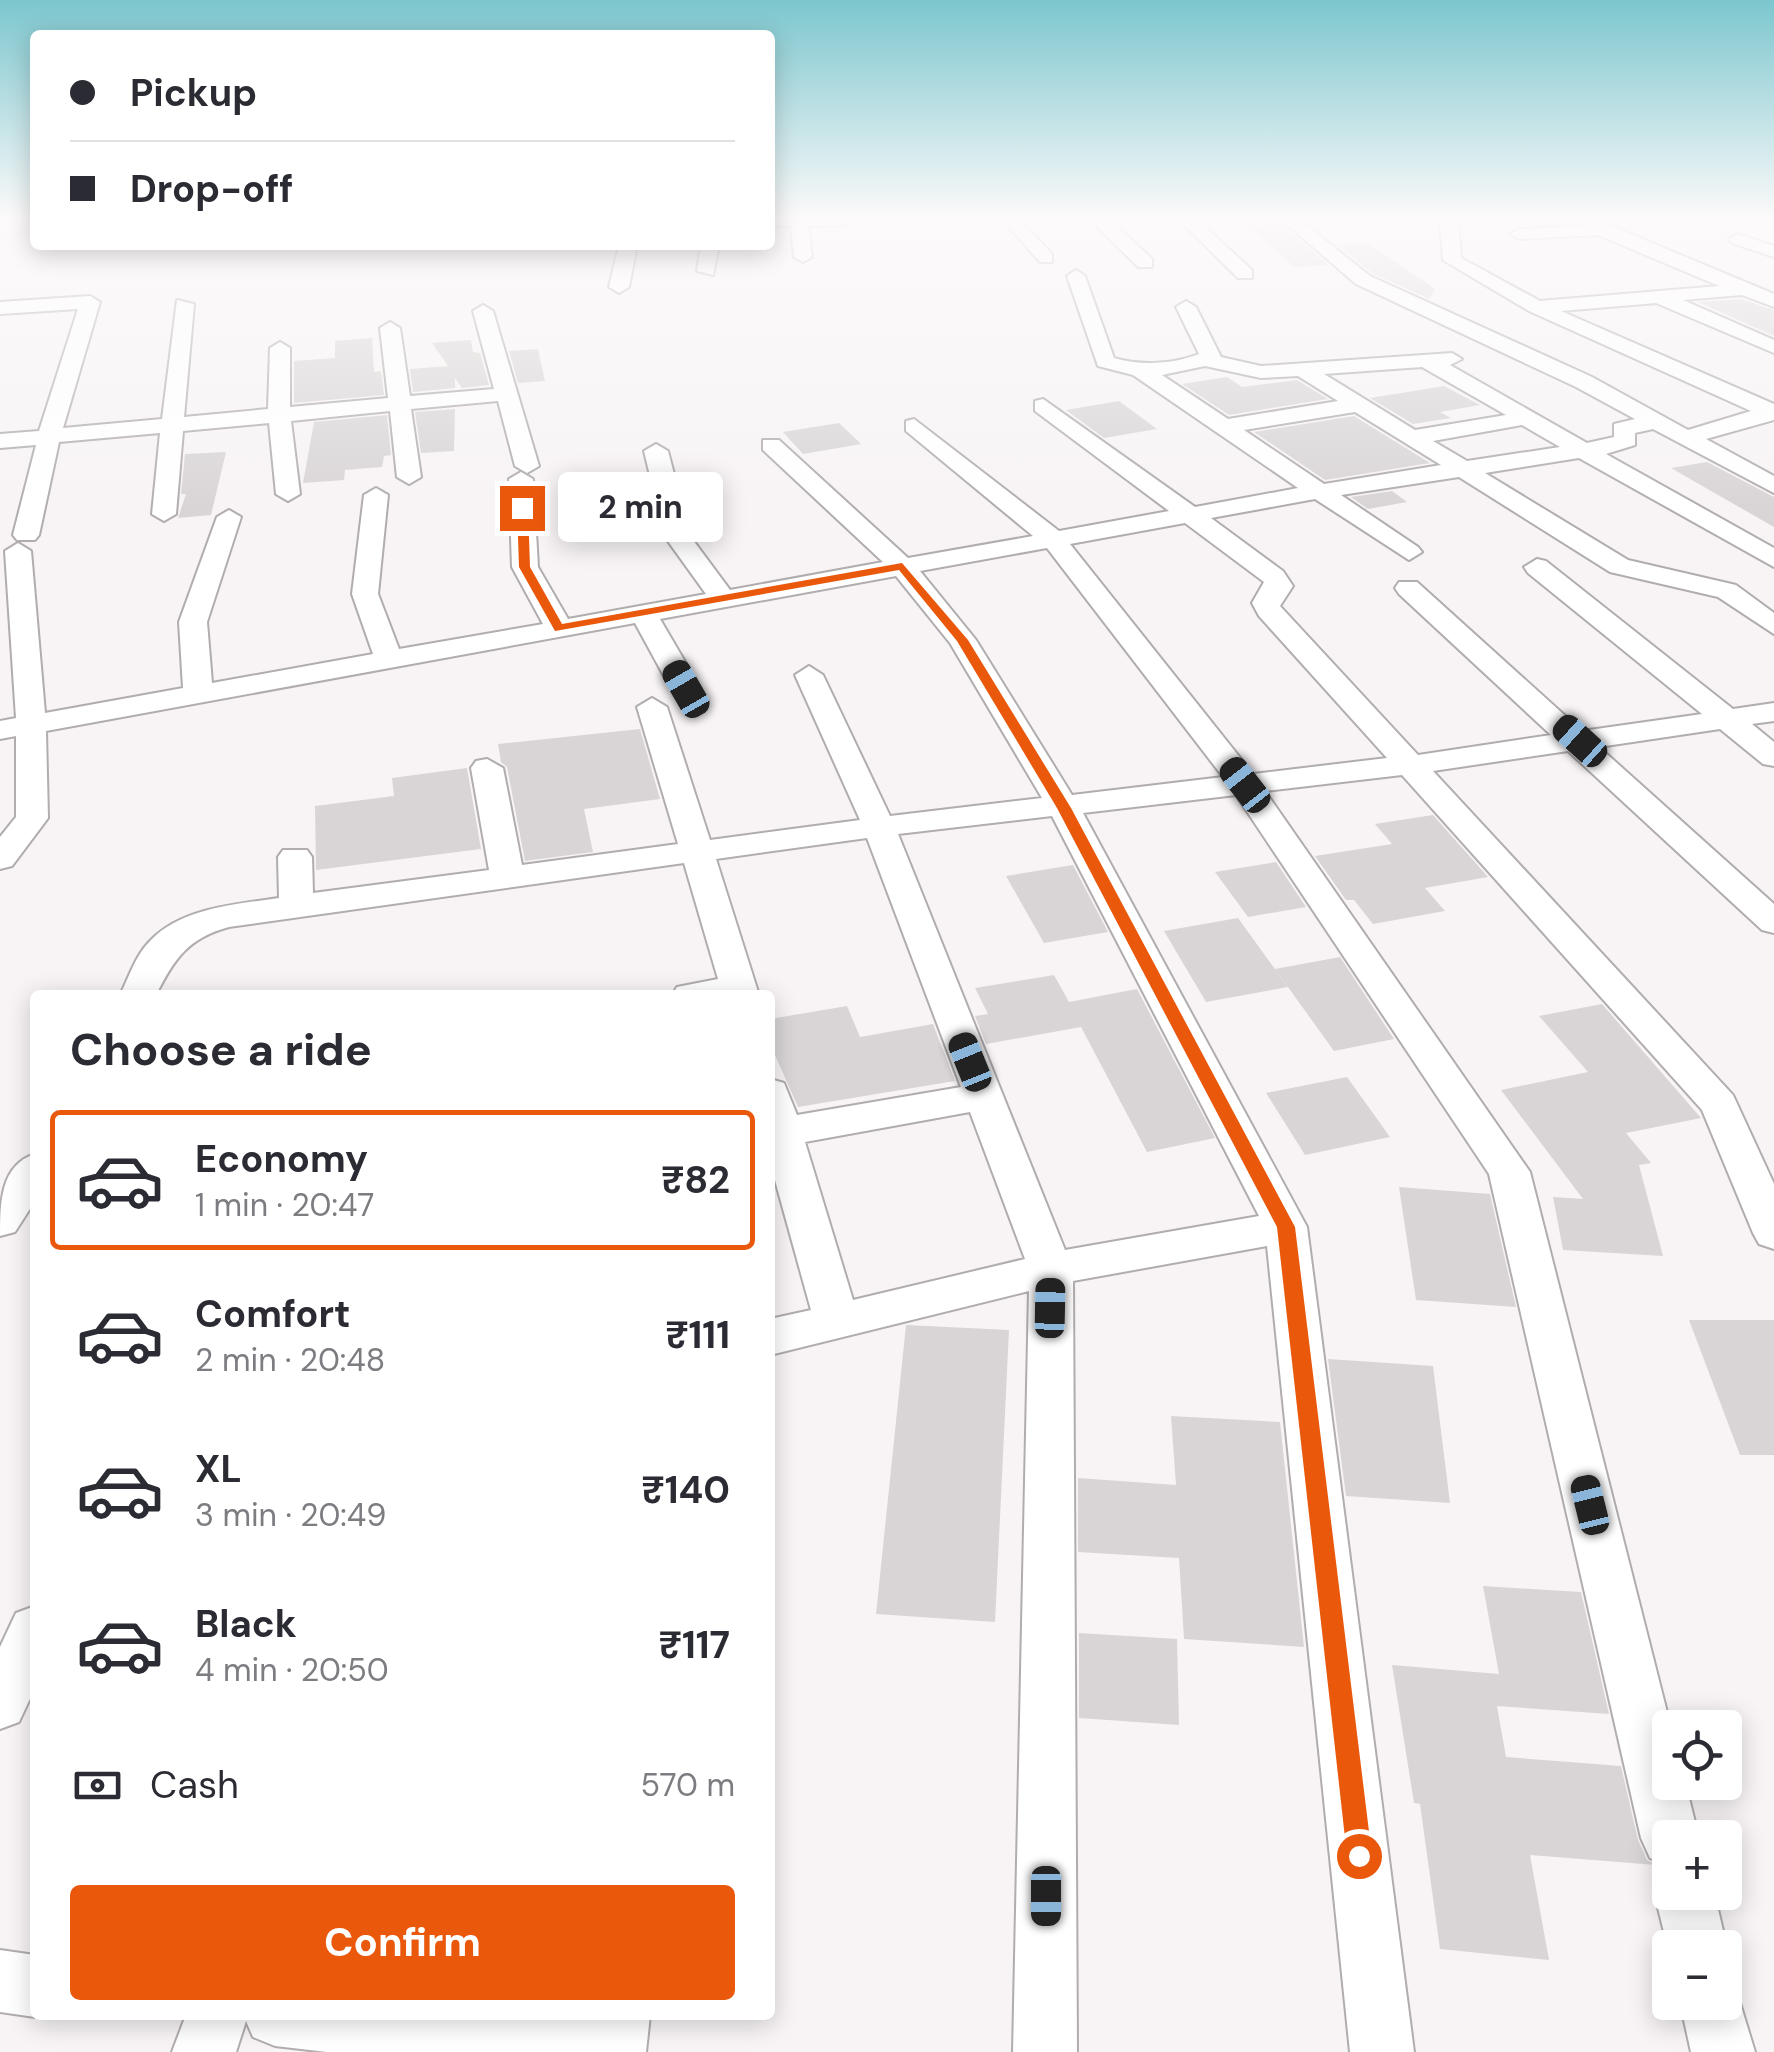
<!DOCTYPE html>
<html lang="en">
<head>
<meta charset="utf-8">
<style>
	body { margin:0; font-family:"DM Sans",sans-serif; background:#f2f2f3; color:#2b2b33; height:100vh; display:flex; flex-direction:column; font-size:38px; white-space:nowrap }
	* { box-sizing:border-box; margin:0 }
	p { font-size:32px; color:#7c7c81 }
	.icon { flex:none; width:55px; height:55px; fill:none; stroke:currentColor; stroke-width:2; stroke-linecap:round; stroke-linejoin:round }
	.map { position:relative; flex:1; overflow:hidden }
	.details { position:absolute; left:30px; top:990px; width:745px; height:1030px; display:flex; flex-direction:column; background:#fff; border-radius:10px; box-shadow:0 5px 25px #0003 }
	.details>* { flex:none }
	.hud { position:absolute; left:30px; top:30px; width:745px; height:220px; border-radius:10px; box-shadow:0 5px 25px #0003; display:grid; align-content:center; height:220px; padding:0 40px; background:#fff }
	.buttons { position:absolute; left:1652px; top:1710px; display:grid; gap:20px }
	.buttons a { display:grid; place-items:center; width:90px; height:90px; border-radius:10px; background:#fff; box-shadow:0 5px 25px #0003; font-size:50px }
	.end { position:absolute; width:45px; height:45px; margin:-22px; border:12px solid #ea580c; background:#fff; box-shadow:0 0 0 5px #fff }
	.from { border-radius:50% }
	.bubble { position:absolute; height:70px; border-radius:10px; background:#fff; box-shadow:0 5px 25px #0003; font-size:32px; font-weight:700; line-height:70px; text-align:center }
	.car { position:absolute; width:30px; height:60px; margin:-30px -15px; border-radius:12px; box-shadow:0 0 8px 2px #0007; background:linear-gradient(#222 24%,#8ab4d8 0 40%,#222 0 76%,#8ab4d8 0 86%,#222 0) }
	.hud b { display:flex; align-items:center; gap:35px; height:95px; font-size:38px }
	.hud b+b { border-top:2px solid #e1e1e2 }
	.hud i { width:25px; height:25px; background:#2b2b33 }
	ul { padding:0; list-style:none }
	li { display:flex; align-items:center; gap:30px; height:140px; margin:0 20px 15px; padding:0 20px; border:5px solid transparent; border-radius:10px }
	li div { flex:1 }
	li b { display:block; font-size:38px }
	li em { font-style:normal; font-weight:700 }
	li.active { border-color:#ea580c }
	li>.icon { width:90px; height:90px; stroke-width:1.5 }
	h2 { padding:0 40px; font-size:45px; line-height:120px }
	.pay { display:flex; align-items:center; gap:25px; height:110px; padding:0 40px; font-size:38px }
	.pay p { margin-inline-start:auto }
	.primary-button { display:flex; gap:20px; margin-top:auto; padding:20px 40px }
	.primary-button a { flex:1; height:115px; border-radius:10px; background:#ea580c; color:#fff; font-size:40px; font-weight:700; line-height:115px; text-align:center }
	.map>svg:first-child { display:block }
	.building { fill:#d9d5d6 }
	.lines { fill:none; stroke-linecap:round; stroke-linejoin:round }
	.minor-casing { stroke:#b1adae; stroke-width:4 }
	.minor { fill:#fff; fill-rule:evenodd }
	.route { fill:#ea580c }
</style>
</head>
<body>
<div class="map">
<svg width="1774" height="2052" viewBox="0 0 1774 2052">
	<rect width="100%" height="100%" fill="#f8f4f5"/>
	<g class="building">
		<polygon points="1280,223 1328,265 1294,267 1248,225"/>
		<polygon points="1368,243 1435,289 1429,299 1372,273 1338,245"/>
		<polygon points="1741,299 1774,310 1774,336 1698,302"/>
		<polygon points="372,338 374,372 381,371 384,395 294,403 294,361 335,358 335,341"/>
		<polygon points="471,340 473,352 480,353 489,385 462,388 455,378 455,388 413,392 410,369 448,366 432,343"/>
		<polygon points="538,349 545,381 518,383 509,351"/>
		<polygon points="1227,377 1242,387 1297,380 1328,399 1229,415 1182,384"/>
		<polygon points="1444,386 1480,405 1440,412 1451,418 1413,424 1370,398"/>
		<polygon points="1119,401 1157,429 1104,438 1066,410"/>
		<polygon points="455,409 454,451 421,453 415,412"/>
		<polygon points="387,415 391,455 384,456 382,467 345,470 344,480 303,483 314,422"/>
		<polygon points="1354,416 1430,463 1325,480 1254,432"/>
		<polygon points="839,423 861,444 803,454 783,432"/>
		<polygon points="226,452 211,515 178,518 186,494 181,494 185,454"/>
		<polygon points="1707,462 1774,497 1774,527 1671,468"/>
		<polygon points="1392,491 1407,502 1368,509 1351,497"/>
		<polygon points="640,729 660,799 584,809 593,852 525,861 507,767 501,762 498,744"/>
		<polygon points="467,768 481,849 316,870 315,806 394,796 392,778"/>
		<polygon points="1433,815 1488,877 1425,888 1445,911 1373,924 1354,900 1346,900 1315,856 1392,844 1375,824"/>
		<polygon points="1276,862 1306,907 1248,917 1215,872"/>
		<polygon points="1073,865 1108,932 1044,943 1006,876"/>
		<polygon points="1238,918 1288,987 1206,1002 1164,931"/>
		<polygon points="1340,957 1394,1039 1334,1051 1275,969"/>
		<polygon points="1054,975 1069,1002 1137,989 1215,1138 1147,1152 1081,1027 986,1044 975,1016 988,1014 975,988"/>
		<polygon points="1602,1004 1701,1118 1626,1133 1651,1163 1639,1165 1663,1256 1563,1250 1553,1197 1583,1199 1501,1090 1588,1072 1539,1016"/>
		<polygon points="847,1006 860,1037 933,1024 955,1081 798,1107 770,1044 770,1019"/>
		<polygon points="1347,1077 1390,1137 1305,1155 1266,1093"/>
		<polygon points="1399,1187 1490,1194 1516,1307 1416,1300"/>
		<polygon points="1689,1320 1774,1320 1774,1455 1740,1455"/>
		<polygon points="906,1325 1009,1330 995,1622 876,1614"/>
		<polygon points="1328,1359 1433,1366 1450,1503 1346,1496"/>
		<polygon points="1171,1416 1280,1422 1304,1647 1184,1639 1179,1558 1078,1552 1078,1478 1176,1485"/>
		<polygon points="1483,1586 1581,1592 1609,1714 1497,1706 1506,1757 1621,1766 1638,1840 1647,1860 1656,1865 1530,1855 1549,1960 1440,1949 1420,1804 1414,1803 1392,1665 1499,1674"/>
		<polygon points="1079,1633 1177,1639 1179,1725 1079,1718"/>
	</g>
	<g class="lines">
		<g class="minor-casing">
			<g id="minor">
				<polygon points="770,220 854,220 845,225 808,226 812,257 803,262 794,257 791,226 770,226"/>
				<polygon points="1003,220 1020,220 1052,254 1052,262 1040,262"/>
				<polygon points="1091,220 1110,220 1152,259 1152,267 1138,267"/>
				<polygon points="1179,220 1197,220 1252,270 1252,278 1238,278"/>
				<path d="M1282 220H1300L1370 276 1592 377 1688 430 1751 411 1529 311 1443 260 1440 220H1458L1461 258 1540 301 1719 286 1598 235 1519 239 1510 234 1519 229 1583 226 1578 220H1597L1774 294V307L1742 295 1683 300 1774 340V353L1656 303 1561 311 1774 404V420L1706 439 1774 476V493L1653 429 1635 433V445L1606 454 1774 548V567L1579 458 1485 473 1628 560 1736 585 1774 613V634L1718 597 1610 572 1459 477 1341 495 1418 547 1422 552 1409 560 1315 499 1211 518 1283 571 1293 586 1280 606 1418 755 1551 735 1399 594 1395 588 1399 582H1417L1582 731 1702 714 1528 573 1524 567 1537 559 1546 561 1733 709 1774 703V721L1752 724 1774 742V766L1763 764 1720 729 1599 747 1774 904V933L1762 930 1568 751 1433 771 1733 1095 1774 1184V1249L1759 1244 1753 1233 1702 1110 1402 775 1265 791 1530 1172 1671 1728 1670 1782H1685L1699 1838H1670V1867L1650 1858 1641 1838 1489 1174 1236 795 1083 813 1307 1227 1414 2052H1350L1267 1246 1073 1281 1077 2052H1013L1029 1291 770 1355V1319L811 1310 770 1162V1079L784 1083 797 1115 961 1087 867 838 716 859 759 995H672L677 987 718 979 684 863 229 927C188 938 174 959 156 995H120C129 977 136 954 151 940 182 908 237 904 279 898L278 857 283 850H307L312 857 313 893 489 870 471 768 476 761 487 759 503 768 522 865 678 844 637 707 652 698 667 707 710 840 860 820 795 675 809 666 823 675 890 816 1042 798 950 643 896 576 660 619 701 689 686 698 671 689 635 623 46 731 48 818 12 866 0 869V837L16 817V736L0 739V721L16 718 5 551 18 543 31 551 45 713 183 688 179 622 217 517 229 510 241 517 207 622 212 683 373 654 352 594 364 495 376 488 388 495 378 594 399 649 543 624 512 567 509 479 521 472 533 479 538 567 568 619 706 594 665 537 644 451 656 444 668 451 690 536 730 590 883 562 763 450V440H779L908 558 1033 536 906 431V421L914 419 1059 531 1169 511 1035 411V401L1043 399 1195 507 1298 488 1133 375 1098 366 1067 276 1076 270 1085 276 1114 358C1141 366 1173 364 1199 354L1176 307 1186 301 1196 307 1221 357 1261 366 1452 353 1462 359 1450 365 1587 443 1614 437V424L1635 419 1576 387 1356 284ZM1205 366 1261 378 1298 376 1338 401 1228 419 1162 375ZM1422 367 1506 415 1415 430 1324 374ZM1355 412 1441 465 1324 484 1244 430ZM1522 425 1560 447 1467 461 1433 441ZM1185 523 1264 582 1252 603 1259 616 1387 758 1253 774 1070 544ZM1047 548 1223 777 1072 795 976 640 920 571ZM1052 816 1259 1216 1065 1250 898 834ZM970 1112 1025 1259 853 1300 805 1142Z"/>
				<polygon points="1738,234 1774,246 1774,257 1732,243 1729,239"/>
				<polygon points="619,245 637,245 629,287 619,293 609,287"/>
				<polygon points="701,245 719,245 713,275 697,271"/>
				<polygon points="90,296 100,302 63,428 162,419 177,300 194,304 184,417 268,409 270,348 280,342 290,348 290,407 388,398 380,328 390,322 400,328 410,396 494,389 473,311 483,305 493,311 539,466 527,473 515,466 498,401 411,409 421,477 409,484 397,477 390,411 291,421 300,494 288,501 276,494 269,423 183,431 176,514 164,521 152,514 160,433 59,442 39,535 35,540 17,540 13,535 36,445 0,448 0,434 39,431 78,309 0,314 0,302"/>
				<path d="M35 1154V1201L15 1232 0 1236C0 1204 0 1165 35 1154Z"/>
				<polygon points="35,1606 35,1688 19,1722 0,1729 0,1647 16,1613"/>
				<polygon points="1670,1868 1670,1892 1714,1892 1727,1948 1725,1953 1725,1948 1670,1948 1670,1956 1654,1892 1663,1871"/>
				<polygon points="0,1950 35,1955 35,2015 39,2015 35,2017 0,2012"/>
				<polygon points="1725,1977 1733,1980 1755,2052 1691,2052 1680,2002 1725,2002"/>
				<polygon points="186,2015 587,2018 650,2015 646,2052 327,2052 275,2046 253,2037 246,2021 236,2052 172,2052"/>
			</g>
		</g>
		<use href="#minor" class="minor"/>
	</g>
	<linearGradient id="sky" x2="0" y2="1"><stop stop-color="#7cc6ce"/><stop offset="0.43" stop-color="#fcfafa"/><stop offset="1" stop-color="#fcfafa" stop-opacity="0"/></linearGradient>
	<rect width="1774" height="507" fill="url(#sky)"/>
	<polygon class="route" points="522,505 528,508 530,567 562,624 902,563 968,640 1071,808 1295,1227 1372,1856 1368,1864 1359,1868 1350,1864 1347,1856 1277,1227 1057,808 957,641 899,570 555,631 519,567 517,508"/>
</svg>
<div class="buttons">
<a><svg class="icon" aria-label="locate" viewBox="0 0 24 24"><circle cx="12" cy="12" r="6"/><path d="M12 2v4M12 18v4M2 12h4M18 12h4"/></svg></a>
<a>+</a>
<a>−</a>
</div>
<i class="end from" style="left:1359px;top:1856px"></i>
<i class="end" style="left:522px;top:508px"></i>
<div class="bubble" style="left:558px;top:472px;width:165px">2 min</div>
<i class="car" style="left:686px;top:689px;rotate:330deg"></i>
<i class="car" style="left:1580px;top:741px;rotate:312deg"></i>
<i class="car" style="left:1245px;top:785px;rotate:322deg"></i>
<i class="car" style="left:970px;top:1062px;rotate:338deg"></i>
<i class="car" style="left:1050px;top:1308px;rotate:1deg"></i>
<i class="car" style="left:1590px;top:1505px;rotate:346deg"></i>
<i class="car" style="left:1046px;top:1896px;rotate:180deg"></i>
<div class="hud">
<b><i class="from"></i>Pickup</b>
<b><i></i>Drop-off</b>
</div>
<section class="details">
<h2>Choose a ride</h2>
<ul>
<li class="active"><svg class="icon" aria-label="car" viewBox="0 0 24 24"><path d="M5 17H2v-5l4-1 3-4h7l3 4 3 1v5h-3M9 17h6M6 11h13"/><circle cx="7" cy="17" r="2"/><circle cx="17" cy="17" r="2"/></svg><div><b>Economy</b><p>1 min · 20:47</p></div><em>₹82</em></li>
<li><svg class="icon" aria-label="car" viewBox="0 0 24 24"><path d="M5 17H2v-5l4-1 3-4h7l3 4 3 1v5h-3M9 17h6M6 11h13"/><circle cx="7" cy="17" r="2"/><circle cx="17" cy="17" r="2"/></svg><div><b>Comfort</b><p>2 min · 20:48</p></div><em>₹111</em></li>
<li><svg class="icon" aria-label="car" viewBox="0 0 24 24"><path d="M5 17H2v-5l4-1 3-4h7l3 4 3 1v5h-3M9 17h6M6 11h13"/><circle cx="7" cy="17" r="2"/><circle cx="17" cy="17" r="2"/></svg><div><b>XL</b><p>3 min · 20:49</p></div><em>₹140</em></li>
<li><svg class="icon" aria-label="car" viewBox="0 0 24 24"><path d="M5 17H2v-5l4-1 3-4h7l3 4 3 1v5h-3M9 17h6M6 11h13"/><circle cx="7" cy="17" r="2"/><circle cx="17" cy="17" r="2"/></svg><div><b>Black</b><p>4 min · 20:50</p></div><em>₹117</em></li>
</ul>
<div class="pay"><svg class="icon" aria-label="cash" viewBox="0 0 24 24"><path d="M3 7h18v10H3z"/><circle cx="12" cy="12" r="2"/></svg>Cash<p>570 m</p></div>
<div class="primary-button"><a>Confirm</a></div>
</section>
</div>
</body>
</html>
